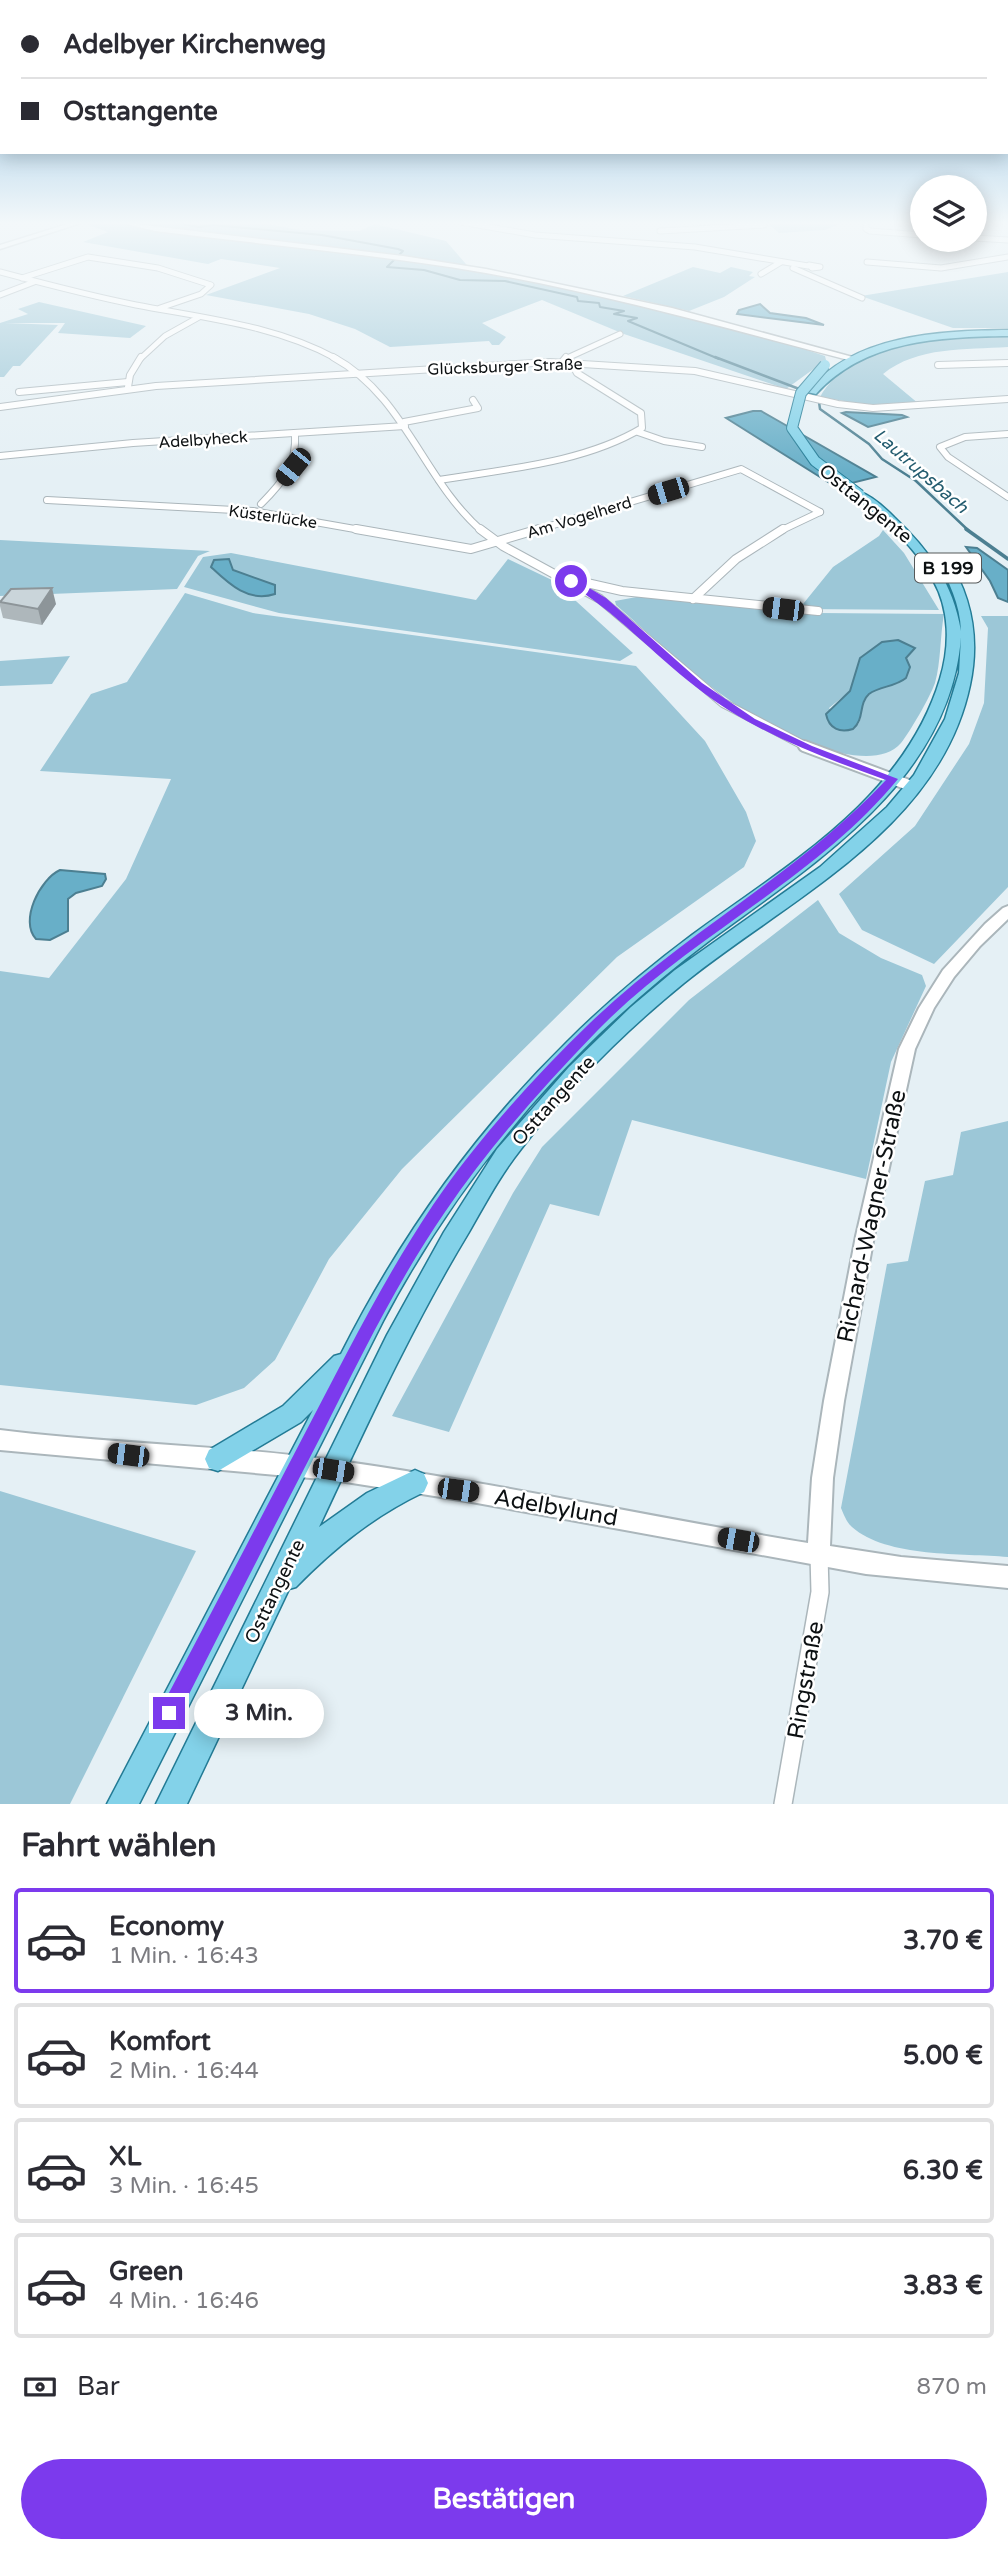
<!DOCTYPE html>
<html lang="de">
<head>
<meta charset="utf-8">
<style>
	body { margin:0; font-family:"Varela Round",sans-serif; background:#f2f2f3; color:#2b2b33; height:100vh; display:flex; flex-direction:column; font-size:26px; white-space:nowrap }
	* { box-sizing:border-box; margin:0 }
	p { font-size:23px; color:#7c7c81 }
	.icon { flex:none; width:38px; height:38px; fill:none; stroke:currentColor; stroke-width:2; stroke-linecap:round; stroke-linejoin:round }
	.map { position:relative; height:1804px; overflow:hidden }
	.sheet { display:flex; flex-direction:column; background:#fff; flex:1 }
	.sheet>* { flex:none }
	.hud { position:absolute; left:0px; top:0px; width:1008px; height:154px; box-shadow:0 4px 18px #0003; display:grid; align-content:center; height:154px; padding:0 21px; background:#fff }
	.controls { position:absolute; left:910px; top:175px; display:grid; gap:14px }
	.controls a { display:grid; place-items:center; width:77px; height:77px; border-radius:50%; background:#fff; box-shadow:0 4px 18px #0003; font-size:35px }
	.end { position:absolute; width:32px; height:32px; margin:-16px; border:9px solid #7c3aed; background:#fff; box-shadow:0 0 0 4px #fff }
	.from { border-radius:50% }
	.bubble { position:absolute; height:49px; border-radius:24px; background:#fff; box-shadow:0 4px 18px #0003; font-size:23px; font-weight:700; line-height:49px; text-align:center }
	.car { position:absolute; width:21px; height:42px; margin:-21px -10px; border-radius:9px; box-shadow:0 0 5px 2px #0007; background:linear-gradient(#222 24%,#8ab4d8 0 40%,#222 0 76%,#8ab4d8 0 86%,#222 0) }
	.hud b { display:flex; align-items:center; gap:24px; height:66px; font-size:26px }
	.hud b+b { border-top:2px solid #e1e1e2 }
	.hud i { width:18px; height:18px; background:#2b2b33 }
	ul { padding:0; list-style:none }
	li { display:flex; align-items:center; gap:21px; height:105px; margin:0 14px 10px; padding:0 7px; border:4px solid #e1e1e2; border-radius:7px }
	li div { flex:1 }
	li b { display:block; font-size:26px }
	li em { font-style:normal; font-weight:700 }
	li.active { border-color:#7c3aed }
	li>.icon { width:63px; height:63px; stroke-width:1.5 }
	h2 { padding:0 21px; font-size:32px; line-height:84px }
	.pay { display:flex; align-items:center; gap:18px; height:77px; padding:0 21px; font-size:26px }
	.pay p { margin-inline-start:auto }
	.primary-button { display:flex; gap:14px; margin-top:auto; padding:14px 21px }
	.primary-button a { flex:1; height:80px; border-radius:42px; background:#7c3aed; color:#fff; font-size:28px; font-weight:700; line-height:80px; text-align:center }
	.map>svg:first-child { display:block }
	.green { fill:#9cc7d7; fill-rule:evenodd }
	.water { fill:#68afc8; stroke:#4c7f91; stroke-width:2 }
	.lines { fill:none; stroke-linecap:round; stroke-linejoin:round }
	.stream-far2 { stroke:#4c7f91; stroke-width:2 }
	.stream-far1 { stroke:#4c7f91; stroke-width:2.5 }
	.stream { stroke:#4c7f91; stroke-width:3.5 }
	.minor-far4-casing { stroke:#abb6bb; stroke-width:7 }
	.minor-far3-casing { stroke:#abb6bb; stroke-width:8 }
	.minor-far2-casing { stroke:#abb6bb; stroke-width:10 }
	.minor-far1-casing { stroke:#abb6bb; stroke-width:14 }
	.minor-casing { stroke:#abb6bb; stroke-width:20 }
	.tertiary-casing { stroke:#abb6bb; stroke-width:4 }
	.secondary-casing { stroke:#abb6bb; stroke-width:3 }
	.primary-casing { stroke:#237b95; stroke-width:3 }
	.minor-far4 { stroke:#fff; stroke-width:5 }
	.minor-far3 { stroke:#fff; stroke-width:6 }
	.minor-far2 { stroke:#fff; stroke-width:8 }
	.minor-far1 { stroke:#fff; stroke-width:10 }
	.minor { stroke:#fff; stroke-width:17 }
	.tertiary { fill:#fff; fill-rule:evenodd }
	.secondary { fill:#fff; fill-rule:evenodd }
	.primary { fill:#83d2e9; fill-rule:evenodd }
	.primary-bridge-casing { stroke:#237b95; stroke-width:12; stroke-linecap:butt }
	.primary-bridge { stroke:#83d2e9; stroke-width:10 }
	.wall { fill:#aeb7bb }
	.shaded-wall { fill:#8d9599 }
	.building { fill:#cad5da; stroke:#8d9599; stroke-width:2 }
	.route { fill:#7c3aed }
	.labels { text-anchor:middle; stroke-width:5; stroke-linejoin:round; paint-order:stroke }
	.far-street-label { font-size:16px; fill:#0c1012; stroke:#fff }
	.far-water-label { font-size:18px; font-style:italic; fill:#235c6f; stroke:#fff }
	.shield { fill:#fff; stroke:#555859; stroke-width:2 }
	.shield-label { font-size:18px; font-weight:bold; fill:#0c1012 }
	.street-label { font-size:19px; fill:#0c1012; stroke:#fff }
	.near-street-label { font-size:23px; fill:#0c1012; stroke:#fff }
</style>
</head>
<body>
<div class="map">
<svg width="1008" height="1804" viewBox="0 0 1008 1804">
	<rect width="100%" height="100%" fill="#e5f0f5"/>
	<g class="green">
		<polygon points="94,222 257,222 300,230 359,231 375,224 446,241 472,271 616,299 774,339 825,356 826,360 786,389 624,334 542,300 482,323 506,337 499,345 492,345 489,341 390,347 355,329 309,314 206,295 280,268 221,259 208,264 83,242 108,232 86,224"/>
		<polygon points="766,222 837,222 837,225 825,230 779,233"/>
		<polygon points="693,267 720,273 731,267 753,272 749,276 755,277 724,297 689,311 623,296"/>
		<polygon points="1008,272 1008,328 953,328 861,296"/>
		<polygon points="39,302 146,326 130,338 58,333 65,323 5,323 58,325 20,366 13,366 4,377 0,377 0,323 28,314 18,309"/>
		<path d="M1008 335V347C965 350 918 346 883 374L919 404H862L820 397C855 337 946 338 1008 335Z"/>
		<polygon points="883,530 904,553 939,610 799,609 833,567 879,536"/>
		<polygon points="0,540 210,551 198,556 177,589 0,596"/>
		<polygon points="231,553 476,600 508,559 554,581 633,653 620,661 279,613 184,587 203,557"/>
		<polygon points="185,593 253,613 636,666 705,741 746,812 756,841 744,867 617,957 402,1169 329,1259 275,1360 244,1388 196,1405 0,1385 0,971 49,978 126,879 171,779 40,771 91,694 127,682"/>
		<path d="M642 596 818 613 944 614C940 636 941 662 935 683 930 697 910 732 901 743 868 781 766 726 735 704 692 675 655 639 616 605L615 601ZM889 641 912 652 906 658 899 683C888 686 870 689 864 701 856 715 869 724 845 731L829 708 850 691 860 658Z"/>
		<polygon points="981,616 1008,616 1008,887 934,964 862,930 839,894 915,826 969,744 984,703 988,628"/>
		<polygon points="70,656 52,684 0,686 0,661"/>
		<polygon points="818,900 839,933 881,958 922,975 926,986 891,1062 866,1179 632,1120 599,1216 550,1204 449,1432 392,1416 513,1193 542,1147 689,1000"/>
		<path d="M1008 1121V1557C963 1553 887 1558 852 1527 847 1523 844 1515 841 1508L887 1264 908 1261 925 1181 953 1175 961 1132Z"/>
		<polygon points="0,1491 196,1551 70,1804 0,1804"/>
	</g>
	<g class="water">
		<polygon points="760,304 770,313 806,318 824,325 737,314 739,310"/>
		<polygon points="753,411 761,411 775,419 876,477 836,487 726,418"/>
		<polygon points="846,412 902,415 907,417 868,427 842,413"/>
		<polygon points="966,547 977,548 1008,570 1008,602 998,598 990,581"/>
		<path d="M229 559 233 570 275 585V594C248 603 228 583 211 567L214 560Z"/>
		<path d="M898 640 915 648 906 658 910 667 906 678C895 687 880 686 869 694 858 704 865 719 853 729 840 733 829 729 826 714L850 691 860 658 882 642Z"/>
		<path d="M60 870 105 874 106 879 102 886 76 893 68 899V931L50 940 36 939C19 921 40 879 60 870Z"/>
	</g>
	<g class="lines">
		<polyline class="stream-far2" points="173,222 199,227 213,225 322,235 398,249 403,251 387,267 424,270 460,280 505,281 577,297 578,301 599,303 600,307 624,311 614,314 637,318 628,321 719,359"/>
		<g class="stream-far1">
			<polyline points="715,357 802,390"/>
			<polyline points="819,402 820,409 869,444 882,459 916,481 969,531"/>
		</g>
		<polyline class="stream" points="966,529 1008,559"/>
		<g class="minor-far4-casing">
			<g id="minor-far4">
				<polyline points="461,222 535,235 695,247 808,266"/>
				<polyline points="866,222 866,229 870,231 922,235"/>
				<polyline points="660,231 764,225"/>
				<polyline points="975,238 1008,240"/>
				<polyline points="867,262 941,268 1008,257"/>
				<polygon points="809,265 820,267 812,268"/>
				<polyline points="793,268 862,298"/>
				<path d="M0 272C45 284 90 296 136 305 204 318 275 325 337 359"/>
				<polyline points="761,274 781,262"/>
				<polyline points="22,278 88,257 158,268 211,285 201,294 160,308"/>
				<polyline points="0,295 34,282"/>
				<polyline points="140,359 165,336 199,317"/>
				<polyline points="565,359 620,334"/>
			</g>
		</g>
		<g class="minor-far3-casing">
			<g id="minor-far3">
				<path d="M333 357C405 396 423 480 482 531"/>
				<polyline points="562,362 566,357"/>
				<polyline points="938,365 1008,363"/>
				<polyline points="128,387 130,375 141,357"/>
				<polyline points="19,392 128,382"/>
				<polyline points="0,407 156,386 550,362 695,371 838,404 873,408 1008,399"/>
				<polyline points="404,422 478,408 473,400"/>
				<polyline points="638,432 664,441 702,447"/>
				<polyline points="1008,434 965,437 940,447 948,457 1008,497"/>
				<polyline points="0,456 133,443 405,426"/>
				<path d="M439 480C505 469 584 463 642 428L641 413 577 373 571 362"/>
				<polyline points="47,500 253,511 366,531"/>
				<path d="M261 504C283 482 297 465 295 433"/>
				<polyline points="533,531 741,469 820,512"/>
				<polyline points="780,531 820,512"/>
			</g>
		</g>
		<g class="minor-far2-casing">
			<g id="minor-far2">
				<polyline points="356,529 471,549 539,529"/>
				<polyline points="480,529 503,546 600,599 723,703 809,748"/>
				<polyline points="578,581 622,591 818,611"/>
				<polyline points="693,599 736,559 783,529"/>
			</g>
		</g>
		<g class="minor-far1-casing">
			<polyline id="minor-far1" points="804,746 914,787"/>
		</g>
		<g class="minor-casing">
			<polyline id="minor" points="783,1804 820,1592 819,1555"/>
		</g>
		<g class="tertiary-casing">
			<path id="tertiary" d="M1008 906V919L980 946 954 977 934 1008 915 1049 874 1236 844 1401 833 1478 830 1546 901 1557 1008 1566V1588L866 1574 466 1501 333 1480 0 1450V1430C111 1444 222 1445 333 1460 492 1482 649 1517 808 1543L812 1478 824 1401 856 1236 899 1049 919 1008 943 970 985 924 1003 908Z"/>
		</g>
		<g class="secondary-casing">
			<g id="secondary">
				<polygon points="74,222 84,222 0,249 0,245"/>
				<path d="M119 222 403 256 486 269 672 308 860 359 856 362C733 330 611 295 486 273 376 254 265 245 155 231Z"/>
			</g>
		</g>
		<g class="primary-casing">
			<g id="primary">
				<path d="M1008 330V336C939 337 865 340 816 394L807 392C854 334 939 331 1008 330Z"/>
				<path d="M860 492C872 496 885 508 894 517 929 550 953 583 961 631 960 604 949 581 936 559L938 556H946C972 596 980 638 970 685 940 829 788 899 684 983 625 1031 568 1088 521 1149 501 1174 485 1204 469 1232 412 1326 366 1427 319 1527L367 1493 415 1470 424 1474 428 1483 424 1492C374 1516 335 1547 296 1587L289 1589 187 1804H156L387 1335 444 1232 497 1149 569 1067 631 1007 675 970 820 867 887 807 914 775 945 719 959 673 961 637C950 781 813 864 709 941 670 970 634 1001 599 1034 513 1117 439 1215 383 1321L139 1804H107L313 1410 301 1422 218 1471 209 1468 205 1459 209 1450 283 1406 334 1356 341 1354C399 1239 475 1132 567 1042 606 1003 648 968 692 935 787 865 904 799 940 679 950 646 950 610 933 580 915 546 885 521 856 497V493Z"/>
			</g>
		</g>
		<use href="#minor-far4" class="minor-far4"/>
		<use href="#minor-far3" class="minor-far3"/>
		<use href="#minor-far2" class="minor-far2"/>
		<use href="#minor-far1" class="minor-far1"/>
		<use href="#minor" class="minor"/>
		<use href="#tertiary" class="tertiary"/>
		<use href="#secondary" class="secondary"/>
		<use href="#primary" class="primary"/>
		<g class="primary-bridge-casing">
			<polyline id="primary-bridge" points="825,365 801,393 792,428 815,461 860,495"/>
		</g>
		<use href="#primary-bridge" class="primary-bridge"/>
	</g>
	<polygon class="wall" points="0,601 56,604 42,625 3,618 0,606"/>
	<polygon class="shaded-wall" points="52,588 56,604 42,625 38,609"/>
	<polygon class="building" points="52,588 38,609 0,602 11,589"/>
	<linearGradient id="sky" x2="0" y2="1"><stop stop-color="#75b2db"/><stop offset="0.47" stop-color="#f3f8fa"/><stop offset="1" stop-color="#f3f8fa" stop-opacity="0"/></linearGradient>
	<rect width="1008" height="474" fill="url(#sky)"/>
	<path class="route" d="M568 579H574L606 598 702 683 755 719 812 746 898 779C814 881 688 937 597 1031 542 1088 489 1147 445 1212 397 1282 360 1358 322 1434 273 1529 224 1624 176 1720L169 1723 162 1720 160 1713 162 1706C210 1616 257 1525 304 1435 345 1357 384 1278 433 1205 477 1140 533 1078 590 1023 682 934 798 874 886 780 819 756 753 732 696 687 652 653 616 612 568 583Z"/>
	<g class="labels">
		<g class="far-street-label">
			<text transform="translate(505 366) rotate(-2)" y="6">Glücksburger Straße</text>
			<text transform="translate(203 439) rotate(-4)" y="6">Adelbyheck</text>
			<text transform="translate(273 516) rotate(8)" y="6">Küsterlücke</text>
			<text transform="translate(579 517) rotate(-17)" y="6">Am Vogelherd</text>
		</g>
		<g class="far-water-label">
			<text transform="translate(921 471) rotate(41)" y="6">Lautrupsbach</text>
		</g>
		<rect class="shield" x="915" y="553.5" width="66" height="29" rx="5"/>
		<g class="shield-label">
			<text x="948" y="574">B 199</text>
		</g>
		<g class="street-label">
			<text transform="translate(866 503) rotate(39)" y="7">Osttangente</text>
			<text transform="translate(553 1100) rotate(-48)" y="7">Osttangente</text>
			<text transform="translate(274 1591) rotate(-64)" y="7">Osttangente</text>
		</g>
		<g class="near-street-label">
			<text transform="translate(871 1216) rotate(-78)" y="8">Richard-Wagner-Straße</text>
			<text transform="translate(556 1507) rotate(10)" y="8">Adelbylund</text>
			<text transform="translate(805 1680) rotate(-80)" y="8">Ringstraße</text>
		</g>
	</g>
</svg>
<div class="controls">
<a><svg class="icon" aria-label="layers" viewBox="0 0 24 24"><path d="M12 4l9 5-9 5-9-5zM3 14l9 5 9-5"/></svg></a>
</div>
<i class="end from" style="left:571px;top:581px"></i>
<i class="end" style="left:169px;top:1713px"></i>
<div class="bubble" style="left:194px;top:1689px;width:130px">3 Min.</div>
<i class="car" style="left:293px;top:467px;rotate:219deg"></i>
<i class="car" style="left:668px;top:491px;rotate:253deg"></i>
<i class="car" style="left:783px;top:609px;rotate:277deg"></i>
<i class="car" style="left:128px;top:1455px;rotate:277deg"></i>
<i class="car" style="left:333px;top:1470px;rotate:99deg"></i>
<i class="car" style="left:458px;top:1490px;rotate:98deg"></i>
<i class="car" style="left:738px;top:1540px;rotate:280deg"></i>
<div class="hud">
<b><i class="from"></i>Adelbyer Kirchenweg</b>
<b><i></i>Osttangente</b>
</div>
</div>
<section class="sheet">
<h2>Fahrt wählen</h2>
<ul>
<li class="active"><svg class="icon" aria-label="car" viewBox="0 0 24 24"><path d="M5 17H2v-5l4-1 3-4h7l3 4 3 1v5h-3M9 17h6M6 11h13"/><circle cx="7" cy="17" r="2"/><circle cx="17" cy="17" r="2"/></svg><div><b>Economy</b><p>1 Min. · 16:43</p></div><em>3.70 €</em></li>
<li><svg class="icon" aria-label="car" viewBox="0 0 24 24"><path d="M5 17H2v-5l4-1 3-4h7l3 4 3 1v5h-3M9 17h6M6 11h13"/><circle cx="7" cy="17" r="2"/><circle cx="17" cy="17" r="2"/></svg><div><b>Komfort</b><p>2 Min. · 16:44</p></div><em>5.00 €</em></li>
<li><svg class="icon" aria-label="car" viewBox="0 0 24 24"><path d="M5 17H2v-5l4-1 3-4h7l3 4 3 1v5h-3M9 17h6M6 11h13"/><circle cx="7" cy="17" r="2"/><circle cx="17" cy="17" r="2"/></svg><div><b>XL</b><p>3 Min. · 16:45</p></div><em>6.30 €</em></li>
<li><svg class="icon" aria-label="car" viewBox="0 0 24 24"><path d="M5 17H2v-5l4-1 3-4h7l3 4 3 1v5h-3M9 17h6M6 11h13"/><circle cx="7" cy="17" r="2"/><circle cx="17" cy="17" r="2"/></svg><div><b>Green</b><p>4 Min. · 16:46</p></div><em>3.83 €</em></li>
</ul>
<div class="pay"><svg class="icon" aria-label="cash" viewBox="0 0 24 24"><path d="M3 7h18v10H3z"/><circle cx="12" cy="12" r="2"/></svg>Bar<p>870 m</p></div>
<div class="primary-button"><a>Bestätigen</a></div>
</section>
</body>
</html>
